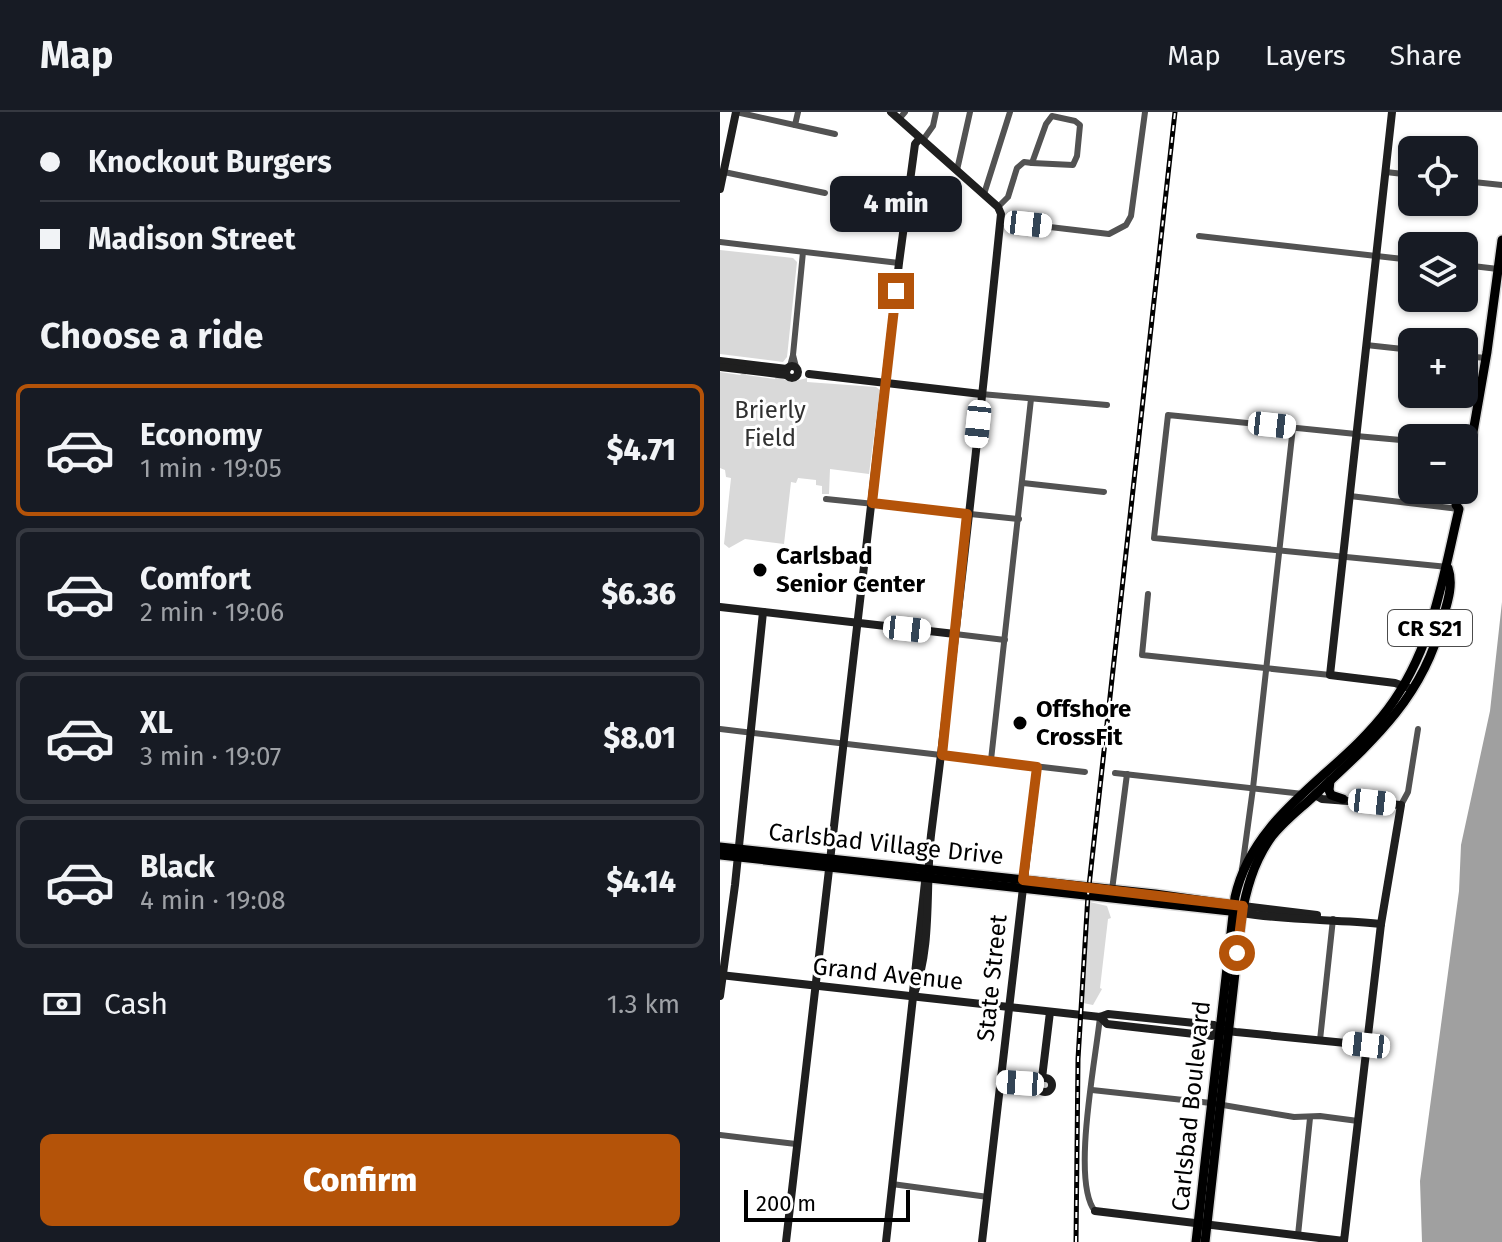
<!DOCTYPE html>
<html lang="en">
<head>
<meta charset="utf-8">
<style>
	body { margin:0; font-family:"Fira Sans",sans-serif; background:#242831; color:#f1f3f6; height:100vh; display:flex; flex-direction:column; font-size:30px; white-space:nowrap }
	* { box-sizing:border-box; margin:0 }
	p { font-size:26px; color:#9ea1a6 }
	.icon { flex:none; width:44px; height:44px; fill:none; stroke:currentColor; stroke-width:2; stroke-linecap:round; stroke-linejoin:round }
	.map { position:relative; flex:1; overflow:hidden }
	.sheet { display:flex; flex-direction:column; background:#171b24; width:720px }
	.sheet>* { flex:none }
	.banner { display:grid; align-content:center; height:176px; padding:0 40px; background:#171b24 }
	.buttons { position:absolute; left:678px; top:24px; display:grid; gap:16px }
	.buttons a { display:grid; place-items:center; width:80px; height:80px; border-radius:12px; background:#171b24; box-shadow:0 2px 6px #0004; font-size:40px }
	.scale { position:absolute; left:24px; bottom:20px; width:166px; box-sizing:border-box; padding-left:8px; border:4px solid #000; border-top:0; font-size:22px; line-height:28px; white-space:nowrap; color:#000; -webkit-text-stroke:6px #fff; paint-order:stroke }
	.end { position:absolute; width:36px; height:36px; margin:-18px; border:10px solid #b45309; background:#fff; box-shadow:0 0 0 4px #fff }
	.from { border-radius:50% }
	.bubble { position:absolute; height:56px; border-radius:12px; background:#171b24; box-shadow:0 2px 6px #0004; font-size:26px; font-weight:800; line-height:56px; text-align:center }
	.car { position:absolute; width:24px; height:48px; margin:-24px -12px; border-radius:10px; box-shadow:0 0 6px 2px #0007; background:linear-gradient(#fff 24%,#345 0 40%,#fff 0 76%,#345 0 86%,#fff 0) }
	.banner b { display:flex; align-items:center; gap:28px; height:76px; font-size:30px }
	.banner b+b { border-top:2px solid #363941 }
	.banner i { width:20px; height:20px; background:#f1f3f6 }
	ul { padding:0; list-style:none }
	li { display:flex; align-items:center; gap:24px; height:132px; margin:0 16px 12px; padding:0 24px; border:4px solid #363941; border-radius:12px }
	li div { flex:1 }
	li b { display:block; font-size:30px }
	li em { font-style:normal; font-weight:800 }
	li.selected { border-color:#b45309 }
	li>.icon { width:72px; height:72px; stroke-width:1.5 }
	h2 { padding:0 40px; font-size:36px; line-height:96px }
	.pay { display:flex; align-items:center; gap:20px; height:88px; padding:0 40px; font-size:30px }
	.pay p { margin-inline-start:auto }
	.button { display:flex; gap:16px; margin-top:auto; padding:16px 40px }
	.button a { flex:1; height:92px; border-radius:12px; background:#b45309; color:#fff; font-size:32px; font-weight:800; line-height:92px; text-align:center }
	header { display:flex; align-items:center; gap:48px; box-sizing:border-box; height:112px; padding:0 40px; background:#171b24; border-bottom:2px solid #363941 }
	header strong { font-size:38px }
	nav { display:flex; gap:44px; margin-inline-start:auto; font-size:28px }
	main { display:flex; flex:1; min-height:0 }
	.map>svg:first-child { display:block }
	.green { fill:#d9d9d9 }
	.water { fill:#a0a0a0 }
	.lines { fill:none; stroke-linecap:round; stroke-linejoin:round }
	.primary-casing { stroke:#dbdbdb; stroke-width:12 }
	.street { stroke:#525252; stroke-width:6 }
	.secondary { stroke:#1f1f1f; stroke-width:8 }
	.primary { stroke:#000; stroke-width:9 }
	.rail-casing { stroke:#000; stroke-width:5 }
	.rail { stroke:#fff; stroke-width:2; stroke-dasharray:6; stroke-linecap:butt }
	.route { stroke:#b45309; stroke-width:10 }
	.poi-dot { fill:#000; stroke:#fff; stroke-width:3 }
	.labels { text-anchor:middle; stroke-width:6; stroke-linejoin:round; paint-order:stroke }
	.shield { fill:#fff; stroke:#4c4c4c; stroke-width:2 }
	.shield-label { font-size:22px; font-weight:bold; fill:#000 }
	.park-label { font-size:24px; fill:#303030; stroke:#fff }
	.poi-label { font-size:24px; font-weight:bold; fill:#000; stroke:#fff; text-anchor:start }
	.street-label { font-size:24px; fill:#000; stroke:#fff }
</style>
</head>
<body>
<header>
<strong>Map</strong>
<nav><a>Map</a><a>Layers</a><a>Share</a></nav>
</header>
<main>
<section class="sheet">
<div class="banner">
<b><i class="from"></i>Knockout Burgers</b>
<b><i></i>Madison Street</b>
</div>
<h2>Choose a ride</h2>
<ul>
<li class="selected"><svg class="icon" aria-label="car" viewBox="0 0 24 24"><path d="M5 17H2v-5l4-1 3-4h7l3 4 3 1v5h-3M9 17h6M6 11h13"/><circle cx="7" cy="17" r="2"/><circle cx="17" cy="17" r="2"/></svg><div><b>Economy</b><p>1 min · 19:05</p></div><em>$4.71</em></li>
<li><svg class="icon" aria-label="car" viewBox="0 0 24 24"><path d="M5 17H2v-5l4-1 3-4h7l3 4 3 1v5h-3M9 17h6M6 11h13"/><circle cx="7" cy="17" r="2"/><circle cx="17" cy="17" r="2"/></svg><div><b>Comfort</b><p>2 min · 19:06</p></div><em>$6.36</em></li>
<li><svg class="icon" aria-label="car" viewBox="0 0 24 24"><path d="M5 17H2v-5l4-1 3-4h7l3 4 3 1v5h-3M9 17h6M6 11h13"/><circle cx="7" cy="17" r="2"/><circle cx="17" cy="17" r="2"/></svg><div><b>XL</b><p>3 min · 19:07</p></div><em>$8.01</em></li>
<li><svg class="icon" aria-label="car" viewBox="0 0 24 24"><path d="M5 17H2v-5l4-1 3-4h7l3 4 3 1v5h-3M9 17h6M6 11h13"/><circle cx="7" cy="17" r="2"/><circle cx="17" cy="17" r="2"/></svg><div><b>Black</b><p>4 min · 19:08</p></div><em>$4.14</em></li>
</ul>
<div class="pay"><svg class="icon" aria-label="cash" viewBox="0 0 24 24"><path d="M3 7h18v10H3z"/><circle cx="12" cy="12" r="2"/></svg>Cash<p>1.3 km</p></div>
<div class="button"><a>Confirm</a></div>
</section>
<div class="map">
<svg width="782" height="1130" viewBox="0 0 782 1130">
	<rect width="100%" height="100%" fill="#fff"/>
	<g class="green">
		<polygon points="0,138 73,146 77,150 67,245 63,250 0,242"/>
		<polygon points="25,259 26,263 55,267 56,264 71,270 87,266 87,270 156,275 160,278 149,362 110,357 109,382 102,382 102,374 96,373 96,368 78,366 76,371 71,370 64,432 25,427 9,436 4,432 11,366 6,365 5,358 0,356 0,260 20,263"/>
		<polygon points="370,790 387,794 391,806 388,807 380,876 382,877 373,893 363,891"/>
	</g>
	<polygon class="water" points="782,490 782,1130 702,1130 700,1069 739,779 741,733 770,599"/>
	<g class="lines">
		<g class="primary-casing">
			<g id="primary">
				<polyline points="744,372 767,240 782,128"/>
				<polyline points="610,669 609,678 611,683 623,687"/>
				<polyline points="0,735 435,782 520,794"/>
				<polyline points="0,743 519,800"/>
				<path d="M476 1130 515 785C534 700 619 663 668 597 713 536 722 469 739 397L736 393 738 385 743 381"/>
				<path d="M485 1130 521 807C526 778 533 752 550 727 563 709 582 696 598 680 653 629 703 585 722 509 727 492 734 473 728 456"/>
			</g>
		</g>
		<g class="street">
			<polyline points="16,0 115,22"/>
			<polygon points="332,4 355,9 360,13 357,44 353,53 312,51 326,12"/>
			<polyline points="179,7 185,0"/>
			<polyline points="75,13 78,0"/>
			<polyline points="203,28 213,14 216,0"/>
			<polyline points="237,58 250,0"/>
			<polyline points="4,60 105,81"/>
			<polyline points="666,60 692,63"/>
			<polyline points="744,69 782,73"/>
			<polyline points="264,82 290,0"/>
			<polyline points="278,95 288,85 297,56 304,50 312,51"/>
			<polyline points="280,109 389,122 406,113 411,104 425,0"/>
			<polyline points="479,124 692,148"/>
			<polyline points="0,130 179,151"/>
			<polyline points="744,153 778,157"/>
			<polyline points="646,233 692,238"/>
			<polyline points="73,243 83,140"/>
			<polyline points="744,244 766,246"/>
			<polyline points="70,254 73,243 76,255"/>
			<polyline points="261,282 387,293"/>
			<polyline points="636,322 448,303 434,426 728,455"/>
			<polyline points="636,324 692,329"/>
			<polyline points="303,371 384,380"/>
			<polyline points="630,384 739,397"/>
			<polyline points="106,387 299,407"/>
			<polyline points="428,482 422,543 610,563"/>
			<polyline points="235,522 285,528"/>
			<polyline points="0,617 365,660"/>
			<polyline points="271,648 311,287"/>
			<polyline points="395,661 583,682"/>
			<polyline points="681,693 688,680 698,617"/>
			<polyline points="522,757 533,676 573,315"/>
			<polyline points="392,778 407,662"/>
			<polyline points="600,928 613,807"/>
			<polyline points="372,978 491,991 574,1005 600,1004 638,1009"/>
			<polyline points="0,1023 76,1032"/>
			<polyline points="172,1072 268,1085"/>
			<path d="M375 1099C351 1070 376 946 380 905"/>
			<polyline points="578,1123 590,1006"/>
		</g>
		<g class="secondary">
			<polyline points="672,0 610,563 675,571 689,576"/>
			<polyline points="0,77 16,0"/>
			<polyline points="0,249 67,257"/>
			<circle cx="72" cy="260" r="6"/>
			<polyline points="0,255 66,263"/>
			<polyline points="89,262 261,282"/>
			<polyline points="0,495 235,522"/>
			<polyline points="523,794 597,803"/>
			<path d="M522 801C568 809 615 807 661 812"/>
			<polyline points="0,863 380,905 388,902 494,913 500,918 516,920 646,933"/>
			<polyline points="193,880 205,770"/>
			<polyline points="0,884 15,773 43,500"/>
			<polyline points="380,905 387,912 492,924 500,918"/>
			<circle cx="325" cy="973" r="7"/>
			<polyline points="322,966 330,900"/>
			<polyline points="282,969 318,972"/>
			<polyline points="375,1099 624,1129 661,812 681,693 602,687 595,683"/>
			<polyline points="66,1130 179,151 195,32 200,26"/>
			<path d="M166 1130 193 885C213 834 205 776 211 723 237 516 260 309 281 102L278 95 171 0"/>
			<polyline points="262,1130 317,655"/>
		</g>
		<use href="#primary" class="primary"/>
		<g class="rail-casing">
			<polyline id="rail" points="356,1130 358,947 368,783 455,0"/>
		</g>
		<use href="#rail" class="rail"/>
	</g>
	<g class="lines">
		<polyline class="route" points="176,179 152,391 247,402 222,643 317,655 303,768 523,794 517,841"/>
	</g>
	<g class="poi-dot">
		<circle cx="40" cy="458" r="8"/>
		<circle cx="300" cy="611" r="8"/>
	</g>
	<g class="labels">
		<rect class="shield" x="668" y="498" width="84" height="36" rx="6"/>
		<g class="shield-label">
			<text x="710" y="524">CR S21</text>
		</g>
		<g class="park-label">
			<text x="50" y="306">Brierly<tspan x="50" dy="28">Field</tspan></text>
		</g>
		<g class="poi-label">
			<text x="56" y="452">Carlsbad<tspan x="56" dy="28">Senior Center</tspan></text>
			<text x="316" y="605">Offshore<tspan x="316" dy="28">CrossFit</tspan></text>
		</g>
		<g class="street-label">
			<text transform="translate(166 732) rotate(6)" y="8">Carlsbad Village Drive</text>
			<text transform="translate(168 862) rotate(6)" y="8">Grand Avenue</text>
			<text transform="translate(272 866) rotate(-84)" y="8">State Street</text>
			<text transform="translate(471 994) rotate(-84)" y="8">Carlsbad Boulevard</text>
		</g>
	</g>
</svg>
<div class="buttons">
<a><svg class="icon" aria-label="locate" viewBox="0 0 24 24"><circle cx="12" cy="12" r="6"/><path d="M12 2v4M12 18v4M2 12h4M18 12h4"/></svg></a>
<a><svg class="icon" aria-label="layers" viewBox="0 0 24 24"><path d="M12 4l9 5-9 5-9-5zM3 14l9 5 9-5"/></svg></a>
<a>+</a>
<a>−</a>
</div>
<div class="scale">200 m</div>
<i class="end from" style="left:517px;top:841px"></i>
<i class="end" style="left:176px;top:179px"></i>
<div class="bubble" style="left:110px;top:64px;width:132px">4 min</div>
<i class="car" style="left:308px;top:112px;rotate:96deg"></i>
<i class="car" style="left:258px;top:312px;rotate:186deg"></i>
<i class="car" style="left:552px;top:313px;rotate:96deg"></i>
<i class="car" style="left:187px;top:517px;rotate:96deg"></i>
<i class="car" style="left:652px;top:690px;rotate:96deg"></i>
<i class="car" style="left:646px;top:933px;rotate:276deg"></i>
<i class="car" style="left:300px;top:971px;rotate:274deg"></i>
</div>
</main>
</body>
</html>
